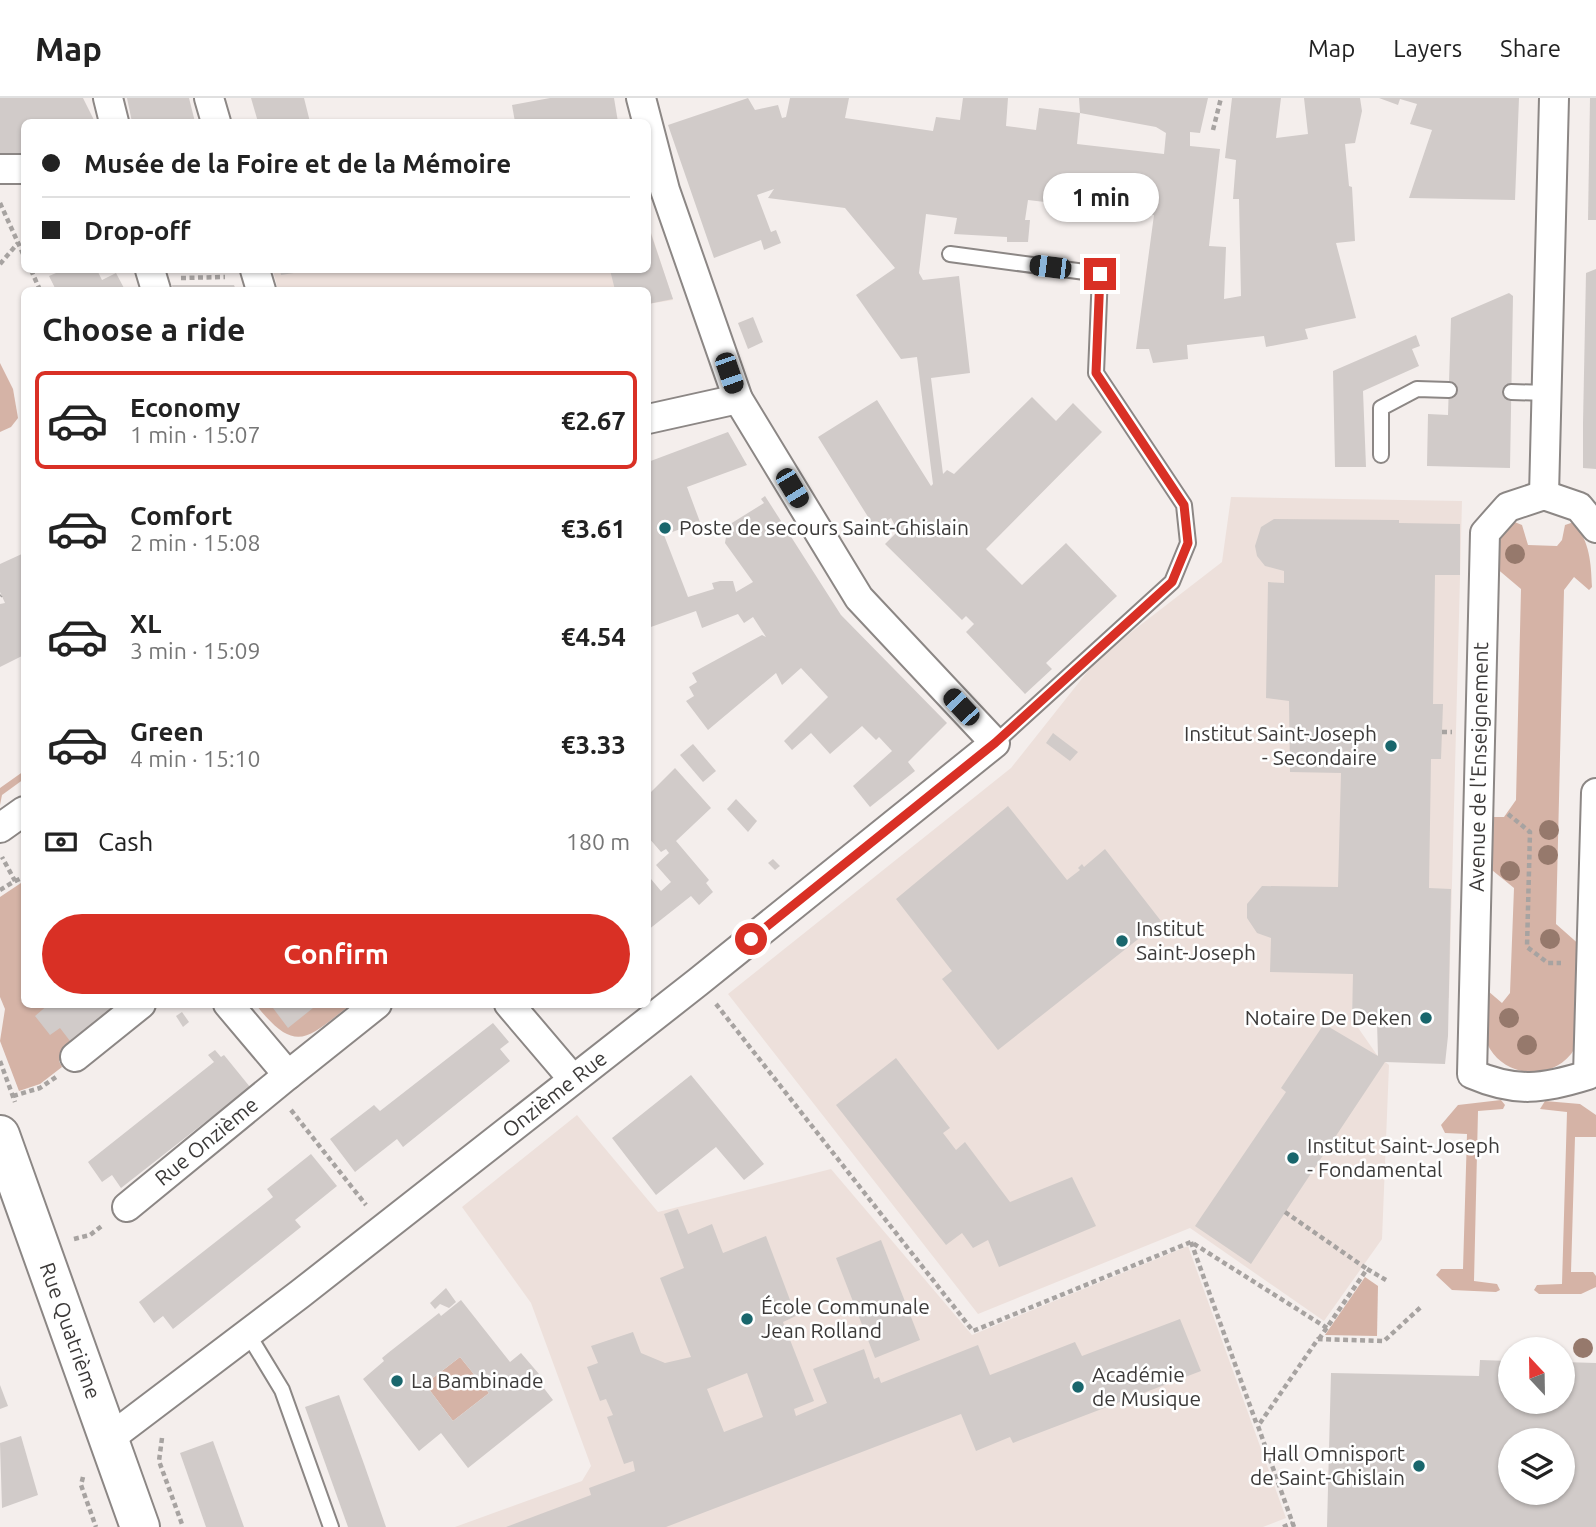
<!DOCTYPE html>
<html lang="en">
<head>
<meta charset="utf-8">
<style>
	body { margin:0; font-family:Ubuntu,sans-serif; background:#f2f2f2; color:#222; height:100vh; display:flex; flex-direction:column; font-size:26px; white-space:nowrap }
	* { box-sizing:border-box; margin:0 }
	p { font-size:23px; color:#767676 }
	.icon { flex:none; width:38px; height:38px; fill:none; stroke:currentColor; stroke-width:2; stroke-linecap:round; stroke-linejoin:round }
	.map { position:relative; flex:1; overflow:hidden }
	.side { position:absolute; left:21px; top:189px; width:630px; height:721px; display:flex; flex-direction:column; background:#fff; border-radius:10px; box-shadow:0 2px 5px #0004 }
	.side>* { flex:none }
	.hud { position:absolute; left:21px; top:21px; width:630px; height:154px; border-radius:10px; box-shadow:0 2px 5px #0004; display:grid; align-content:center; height:154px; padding:0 21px; background:#fff }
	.needle { width:46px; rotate:338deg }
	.controls { position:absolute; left:1498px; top:1239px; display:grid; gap:14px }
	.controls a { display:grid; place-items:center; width:77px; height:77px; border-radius:50%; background:#fff; box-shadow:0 2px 5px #0004; font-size:35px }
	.end { position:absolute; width:32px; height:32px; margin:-16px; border:9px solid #d93025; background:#fff; box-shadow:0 0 0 4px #fff }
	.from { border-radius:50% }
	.bubble { position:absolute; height:49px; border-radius:24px; background:#fff; box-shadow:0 2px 5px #0004; font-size:23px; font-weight:700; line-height:49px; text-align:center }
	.car { position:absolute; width:21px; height:42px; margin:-21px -10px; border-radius:9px; box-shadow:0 0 5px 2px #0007; background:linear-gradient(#222 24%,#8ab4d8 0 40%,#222 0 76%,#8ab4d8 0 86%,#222 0) }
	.hud b { display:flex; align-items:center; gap:24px; height:66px; font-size:26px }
	.hud b+b { border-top:2px solid #e0e0e0 }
	.hud i { width:18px; height:18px; background:#222 }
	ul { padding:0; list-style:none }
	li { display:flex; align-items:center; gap:21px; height:98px; margin:0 14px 10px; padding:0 7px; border:4px solid transparent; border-radius:10px }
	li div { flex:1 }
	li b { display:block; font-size:26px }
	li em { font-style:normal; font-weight:700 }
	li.current { border-color:#d93025 }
	li>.icon { width:63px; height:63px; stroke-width:1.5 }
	h2 { padding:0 21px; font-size:32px; line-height:84px }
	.pay { display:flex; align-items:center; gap:18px; height:77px; padding:0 21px; font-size:26px }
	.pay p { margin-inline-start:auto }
	.button { display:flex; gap:14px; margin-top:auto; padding:14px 21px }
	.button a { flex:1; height:80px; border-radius:42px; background:#d93025; color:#fff; font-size:28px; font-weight:700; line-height:80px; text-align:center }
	header { display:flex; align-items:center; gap:42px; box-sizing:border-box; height:98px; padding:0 35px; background:#fff; border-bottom:2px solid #e0e0e0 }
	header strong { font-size:33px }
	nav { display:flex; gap:38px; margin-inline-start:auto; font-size:24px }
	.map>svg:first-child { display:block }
	.built { fill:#ede0db }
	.green { fill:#d5b3a6 }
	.building { fill:#d1cbc9; fill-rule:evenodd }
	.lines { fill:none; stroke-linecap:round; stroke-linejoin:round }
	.lane-casing { stroke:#8c8785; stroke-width:18 }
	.street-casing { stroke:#8c8785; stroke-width:32 }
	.secondary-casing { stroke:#8c8785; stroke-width:42 }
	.path { stroke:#a7a3a1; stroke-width:4.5; stroke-dasharray:5 3.5; stroke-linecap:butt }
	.lane { stroke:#fff; stroke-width:14 }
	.street { stroke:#fff; stroke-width:28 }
	.secondary { stroke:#fff; stroke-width:38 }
	.tree { fill:#96796c }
	.route { stroke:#d93025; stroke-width:9 }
	.poi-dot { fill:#19666c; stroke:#fff; stroke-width:2.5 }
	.labels { text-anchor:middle; stroke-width:5; stroke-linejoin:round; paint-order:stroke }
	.poi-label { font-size:21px; fill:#3c3a39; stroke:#fff; text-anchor:start }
	.street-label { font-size:21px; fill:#3c3a39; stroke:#fff }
</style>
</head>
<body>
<header>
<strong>Map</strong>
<nav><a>Map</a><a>Layers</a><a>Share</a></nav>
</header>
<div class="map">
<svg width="1596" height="1429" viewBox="0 0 1596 1429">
	<rect width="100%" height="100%" fill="#f4eeec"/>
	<g class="built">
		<polygon points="648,125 673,202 648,206 648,192 278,192 273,172 648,172"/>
		<polygon points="1231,399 1462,403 1449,900 1353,898 1352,921 1377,957 1389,967 1382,1141 1324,1223 1190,1130 978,1216 728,896 1011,670 1099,559 1222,464"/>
		<polygon points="577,1017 658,1114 831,1071 972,1237 1188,1148 1286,1420 1263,1429 455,1429 582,1383 591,1368 531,1205 462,1109"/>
	</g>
	<g class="green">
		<polygon points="0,265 13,291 18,320 11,329 0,334"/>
		<path d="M1512 423 1522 427 1528 447 1557 448 1562 442 1565 427 1574 424C1590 445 1591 464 1592 489L1589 492 1574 479 1564 492 1556 826 1582 849C1582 876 1587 926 1575 950 1557 982 1509 982 1490 951 1480 935 1486 911 1488 893L1502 905 1510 895 1514 790 1487 768 1488 719H1504L1516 702 1521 491 1495 469 1497 445Z"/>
		<polygon points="24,673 24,681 2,697 0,707 0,690"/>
		<polygon points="24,783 24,906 131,907 59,963 62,969 40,986 19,993 0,943 5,911 0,899 0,799"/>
		<path d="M256 907H350C307 941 296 957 256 907Z"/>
		<polygon points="1501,1002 1505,1007 1503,1011 1478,1013 1474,1183 1497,1186 1500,1192 1496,1194 1452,1192 1436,1177 1441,1171 1463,1171 1467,1036 1445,1035 1441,1027 1458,1007"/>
		<polygon points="1545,1003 1580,1006 1596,1017 1596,1039 1575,1039 1571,1174 1593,1174 1596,1178 1596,1189 1581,1196 1539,1196 1534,1192 1537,1187 1562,1186 1567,1014 1540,1011"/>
		<polygon points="1365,1179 1378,1188 1377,1238 1325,1237"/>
		<polygon points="460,1259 489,1295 453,1323 425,1286"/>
	</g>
	<g class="building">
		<polygon points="0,0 83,0 95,24 24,24 24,59 0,59"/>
		<polygon points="127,0 189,0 195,24 132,24"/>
		<polygon points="251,0 304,0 310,24 258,24"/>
		<polygon points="550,0 614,0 618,24 515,24 512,7"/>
		<polygon points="748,0 755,12 778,7 782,20 786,19 790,0 849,0 845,20 933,33 936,19 960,22 963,0 1008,0 1006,28 1036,32 1039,10 1080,15 1077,46 1164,56 1166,35 1156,29 1080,15 1079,0 1208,0 1200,35 1190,34 1190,48 1220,51 1209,148 1226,149 1224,201 1241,198 1239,101 1233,101 1236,62 1225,60 1232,0 1281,0 1276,40 1308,36 1304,0 1360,0 1362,13 1355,45 1345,46 1349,88 1352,89 1355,143 1336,145 1356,220 1305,231 1308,241 1266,249 1264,238 1187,247 1188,261 1153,265 1149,251 1136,251 1154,117 1028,102 1025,122 1030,122 1028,144 1007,144 1007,139 954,136 957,120 926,116 919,175 923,182 959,178 970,275 931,280 943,376 947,372 954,376 1032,299 1056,323 1073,305 1102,334 986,451 1022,487 1066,445 1117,498 1046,565 1052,571 1025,596 966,534 974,526 966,518 962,522 885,446 898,433 891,420 875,430 818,339 877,302 931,388 933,386 917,259 901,261 856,197 895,170 845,110 768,100 774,91 757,97 771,134 776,132 781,145 764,152 761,142 714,160 668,27"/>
		<polygon points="1379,0 1519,0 1515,102 1409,100 1432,32 1410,26 1417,6 1400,1 1398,7"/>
		<polygon points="1590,0 1596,0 1596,122 1588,122"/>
		<polygon points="648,127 673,201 648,206 648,192 615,192 610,172 648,172"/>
		<polygon points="1596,171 1596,371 1583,370 1583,325 1586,175"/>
		<polygon points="63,172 97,172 102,182 116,175 125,192 56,192 49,178"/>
		<polygon points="280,172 307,172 307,173 281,177"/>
		<polygon points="172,187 234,187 236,192 173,192"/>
		<polygon points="1509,195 1513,198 1510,370 1427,368 1428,316 1448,317 1451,220"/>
		<polygon points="753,219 763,244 748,251 738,225"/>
		<polygon points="1416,237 1420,248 1412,251 1419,268 1363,293 1366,369 1335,369 1333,273"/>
		<polygon points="728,334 747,367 687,389 700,424 664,437 688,499 714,491 712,485 720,483 733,483 736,494 753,484 725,445 726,439 731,436 727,428 764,405 761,401 765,398 841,517 947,625 908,664 915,673 870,709 853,688 892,653 879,639 876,642 862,628 830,656 811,635 792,652 784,643 828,599 801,570 782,587 776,575 708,632 686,603 694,598 689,589 697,584 692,575 762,537 766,539 753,519 744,525 738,516 702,530 696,513 648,530 648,364"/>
		<polygon points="1274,421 1399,422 1399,425 1460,426 1460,477 1435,477 1433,606 1443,606 1441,661 1431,661 1429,790 1451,791 1448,938 1445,966 1385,964 1251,1166 1195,1128 1286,994 1281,990 1324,926 1378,958 1377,924 1352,921 1353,876 1270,874 1271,840 1257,835 1247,820 1247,806 1262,788 1338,789 1341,675 1290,674 1289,603 1266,600 1268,484 1284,485 1284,473 1265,468 1257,458 1255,448 1261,429"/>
		<polygon points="24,455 24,557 0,569 0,506 5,505 0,494 0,466"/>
		<polygon points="1053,635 1078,654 1070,663 1046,645"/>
		<polygon points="693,646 716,673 703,684 680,657"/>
		<polygon points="675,670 711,710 676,743 709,782 706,785 713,794 699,807 691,798 648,832 648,783 651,781 661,793 671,784 656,767 669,755 666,751 661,754 648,739 648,697"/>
		<polygon points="736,701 757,723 748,734 727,711"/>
		<polygon points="1008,708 1067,782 1080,772 1078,770 1082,766 1084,769 1105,751 1161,823 998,952 942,881 952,873 896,801"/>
		<polygon points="773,761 780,768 775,772 768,765"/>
		<polygon points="49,906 116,906 70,943 60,930 50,937 35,918"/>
		<polygon points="270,906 318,906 288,930"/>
		<polygon points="182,914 189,924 183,929 176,918"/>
		<polygon points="493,925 509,944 500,951 510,963 403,1049 397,1041 355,1074 330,1041 374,1007 380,1013"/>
		<polygon points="215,952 221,959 224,957 250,989 121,1090 112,1077 102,1084 88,1064 214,964 208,957"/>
		<polygon points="896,960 950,1030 943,1035 956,1052 965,1044 1010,1104 1072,1079 1096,1128 999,1169 988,1142 973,1150 962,1135 946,1147 836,1007"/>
		<polygon points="691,977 764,1066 744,1082 716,1049 656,1097 612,1040"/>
		<polygon points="311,1056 337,1088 295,1122 301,1129 173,1231 163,1218 154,1225 139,1204 273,1099 267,1091"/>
		<path d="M678 1111 688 1136 712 1126 723 1155 766 1138 796 1218 783 1224 814 1303 794 1311 796 1318 827 1305 813 1271 864 1251 874 1281 879 1279 881 1285 978 1247 990 1277 1075 1244 1082 1258 1180 1221 1201 1273 1013 1345 1010 1339 976 1353 961 1316 666 1429H506L591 1397 589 1390 635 1373 633 1363 624 1366 607 1319 613 1317 606 1301 600 1303 587 1269 598 1265 591 1248 633 1234 641 1255 665 1265 691 1259 660 1180 684 1170 664 1116ZM747 1275 763 1319 724 1334 707 1291Z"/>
		<polygon points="881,1142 920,1242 875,1260 836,1160"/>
		<polygon points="446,1190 456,1204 449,1210 440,1206 435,1211 430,1205"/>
		<path d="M461 1202 510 1264 521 1255 539 1276 536 1280 553 1302 468 1370 441 1335 419 1353 363 1281 384 1263 382 1260 388 1255 439 1215 441 1218ZM460 1259 489 1295 453 1323 425 1286Z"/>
		<path d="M1480 1262 1510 1263V1304H1563V1264L1596 1265V1429H1327L1331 1275 1479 1278ZM1510 1342H1563V1395H1510Z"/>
		<polygon points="0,1287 8,1308 0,1311"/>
		<polygon points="339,1297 364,1366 386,1429 348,1429 305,1309"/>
		<polygon points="21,1338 38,1397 2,1410 0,1345"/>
		<polygon points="213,1343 244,1429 206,1429 180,1355"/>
	</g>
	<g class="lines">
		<g class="lane-casing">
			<g id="lane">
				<polyline points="950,156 1100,176 1096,275 1184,407 1188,445 1172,484 995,645"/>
				<polyline points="1511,294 1547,295"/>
				<polyline points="1381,357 1381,310 1417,291 1449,292"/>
				<polyline points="248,1236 282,1292 331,1429"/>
			</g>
		</g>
		<g class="street-casing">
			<g id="street">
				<polyline points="108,0 114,24"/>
				<polyline points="209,0 216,24"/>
				<polyline points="0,71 24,71"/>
				<polyline points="150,172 156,192"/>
				<polyline points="255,172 261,192"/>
				<polyline points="648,321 738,301"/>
				<polyline points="1544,397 1554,0"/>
				<path d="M1596 430 1579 409 1544 397 1508 409 1485 435 1472 976C1516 995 1543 991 1588 977L1596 695"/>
				<polyline points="0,730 24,713"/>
				<polyline points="228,906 288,977 377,906"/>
				<polyline points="509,906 572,980"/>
				<polyline points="75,959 141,906"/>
				<path id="s1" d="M127 1109 288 977"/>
				<path id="s2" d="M110 1340 300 1196 698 884 995 645 859 500 738 301 665 92 641 0"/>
			</g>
		</g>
		<g class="secondary-casing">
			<g id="secondary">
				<path id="s3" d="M0 1037 140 1429"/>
			</g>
		</g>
		<g class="path">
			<polyline points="1213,32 1221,0"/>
			<polyline points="0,105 24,158"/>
			<polyline points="0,166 18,145"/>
			<polyline points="31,172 40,192"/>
			<polyline points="181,180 225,179"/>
			<polyline points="0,498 1,497"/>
			<polyline points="1442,634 1452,634"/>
			<polyline points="1508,716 1530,734 1527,849 1548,865 1561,865"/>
			<polyline points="15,783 24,779"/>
			<polyline points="0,792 15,783 2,759"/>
			<polyline points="716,906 973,1233 1191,1144 1327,1230"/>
			<polyline points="0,963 15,1004"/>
			<polyline points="13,998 40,990 56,979"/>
			<polyline points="291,1012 366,1107"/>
			<polyline points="1285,1114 1367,1171"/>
			<polyline points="74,1141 90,1137 103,1127"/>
			<polyline points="1191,1144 1257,1327"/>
			<polyline points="1319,1241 1367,1171 1386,1182"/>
			<polyline points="162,1340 159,1363 183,1429"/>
			<polyline points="83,1379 81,1387 96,1429"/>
			<polyline points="1283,1429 1293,1425"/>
			<polyline points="1294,1429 1258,1328 1318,1241 1384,1243 1422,1208"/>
		</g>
		<use href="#lane" class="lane"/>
		<use href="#street" class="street"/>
		<use href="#secondary" class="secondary"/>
	</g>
	<g class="tree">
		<circle cx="1515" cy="456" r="10"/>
		<circle cx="1549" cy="732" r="10"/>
		<circle cx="1548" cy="757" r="10"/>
		<circle cx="1510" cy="773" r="10"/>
		<circle cx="1550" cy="841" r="10"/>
		<circle cx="1509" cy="920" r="10"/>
		<circle cx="1527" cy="947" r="10"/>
		<circle cx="1583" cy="1250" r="10"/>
	</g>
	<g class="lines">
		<polyline class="route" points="751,841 995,645 1172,484 1188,445 1184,407 1096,275 1100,176"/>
	</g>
	<g class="poi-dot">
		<circle cx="665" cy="430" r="7"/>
		<circle cx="1391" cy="648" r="7"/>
		<circle cx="1122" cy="843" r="7"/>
		<circle cx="1426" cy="920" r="7"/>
		<circle cx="1293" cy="1060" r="7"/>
		<circle cx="747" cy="1221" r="7"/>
		<circle cx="397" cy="1283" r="7"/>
		<circle cx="1078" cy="1289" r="7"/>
		<circle cx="1419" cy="1368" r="7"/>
	</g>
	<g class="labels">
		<g class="poi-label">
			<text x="679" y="437">Poste de secours Saint-Ghislain</text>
			<text x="1377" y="643" text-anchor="end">Institut Saint-Joseph<tspan x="1377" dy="24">- Secondaire</tspan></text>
			<text x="1136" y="838">Institut<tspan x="1136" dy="24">Saint-Joseph</tspan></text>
			<text x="1412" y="927" text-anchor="end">Notaire De Deken</text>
			<text x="1307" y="1055">Institut Saint-Joseph<tspan x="1307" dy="24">- Fondamental</tspan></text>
			<text x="761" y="1216">École Communale<tspan x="761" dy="24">Jean Rolland</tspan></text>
			<text x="1092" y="1284">Académie<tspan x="1092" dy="24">de Musique</tspan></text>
			<text x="411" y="1290">La Bambinade</text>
			<text x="1405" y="1363" text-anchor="end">Hall Omnisport<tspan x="1405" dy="24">de Saint-Ghislain</tspan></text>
		</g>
		<g class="street-label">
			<text transform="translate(1479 669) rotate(-89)" y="7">Avenue de l'Enseignement</text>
			<text dy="7" stroke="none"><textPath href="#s2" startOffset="562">Onzième Rue</textPath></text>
			<text dy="7" stroke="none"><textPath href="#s1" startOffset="103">Rue Onzième</textPath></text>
			<text dy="7" stroke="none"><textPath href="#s3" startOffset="208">Rue Quatrième</textPath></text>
		</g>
	</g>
</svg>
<div class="controls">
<a><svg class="needle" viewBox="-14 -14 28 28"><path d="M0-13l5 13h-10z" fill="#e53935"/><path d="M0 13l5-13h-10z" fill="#767676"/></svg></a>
<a><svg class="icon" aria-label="layers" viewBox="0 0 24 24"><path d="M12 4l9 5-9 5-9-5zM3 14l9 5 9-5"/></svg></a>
</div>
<i class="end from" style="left:751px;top:841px"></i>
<i class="end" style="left:1100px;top:176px"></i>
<div class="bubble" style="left:1043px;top:75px;width:116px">1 min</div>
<i class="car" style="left:1050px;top:169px;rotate:277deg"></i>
<i class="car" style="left:729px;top:275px;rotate:161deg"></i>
<i class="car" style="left:792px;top:390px;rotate:149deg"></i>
<i class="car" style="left:961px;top:609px;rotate:317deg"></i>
<div class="hud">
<b><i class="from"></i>Musée de la Foire et de la Mémoire</b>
<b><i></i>Drop-off</b>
</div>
<section class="side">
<h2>Choose a ride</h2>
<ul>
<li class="current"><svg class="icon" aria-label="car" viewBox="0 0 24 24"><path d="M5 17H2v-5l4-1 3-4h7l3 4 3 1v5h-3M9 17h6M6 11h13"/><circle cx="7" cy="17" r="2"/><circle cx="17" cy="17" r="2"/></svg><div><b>Economy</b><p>1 min · 15:07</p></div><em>€2.67</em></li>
<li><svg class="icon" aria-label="car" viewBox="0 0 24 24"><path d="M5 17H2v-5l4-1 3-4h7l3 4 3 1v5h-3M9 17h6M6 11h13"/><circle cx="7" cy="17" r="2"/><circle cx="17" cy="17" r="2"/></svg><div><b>Comfort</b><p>2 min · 15:08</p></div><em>€3.61</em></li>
<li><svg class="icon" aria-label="car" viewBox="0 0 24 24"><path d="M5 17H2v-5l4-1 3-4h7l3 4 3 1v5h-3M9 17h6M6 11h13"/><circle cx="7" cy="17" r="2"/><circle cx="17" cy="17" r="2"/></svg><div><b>XL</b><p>3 min · 15:09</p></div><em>€4.54</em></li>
<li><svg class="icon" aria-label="car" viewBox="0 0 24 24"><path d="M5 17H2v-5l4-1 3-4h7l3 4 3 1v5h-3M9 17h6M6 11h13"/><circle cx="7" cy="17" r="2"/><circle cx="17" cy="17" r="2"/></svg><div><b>Green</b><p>4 min · 15:10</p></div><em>€3.33</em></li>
</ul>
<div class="pay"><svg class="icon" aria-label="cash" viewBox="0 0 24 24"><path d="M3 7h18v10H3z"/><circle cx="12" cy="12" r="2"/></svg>Cash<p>180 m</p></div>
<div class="button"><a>Confirm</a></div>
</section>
</div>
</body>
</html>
